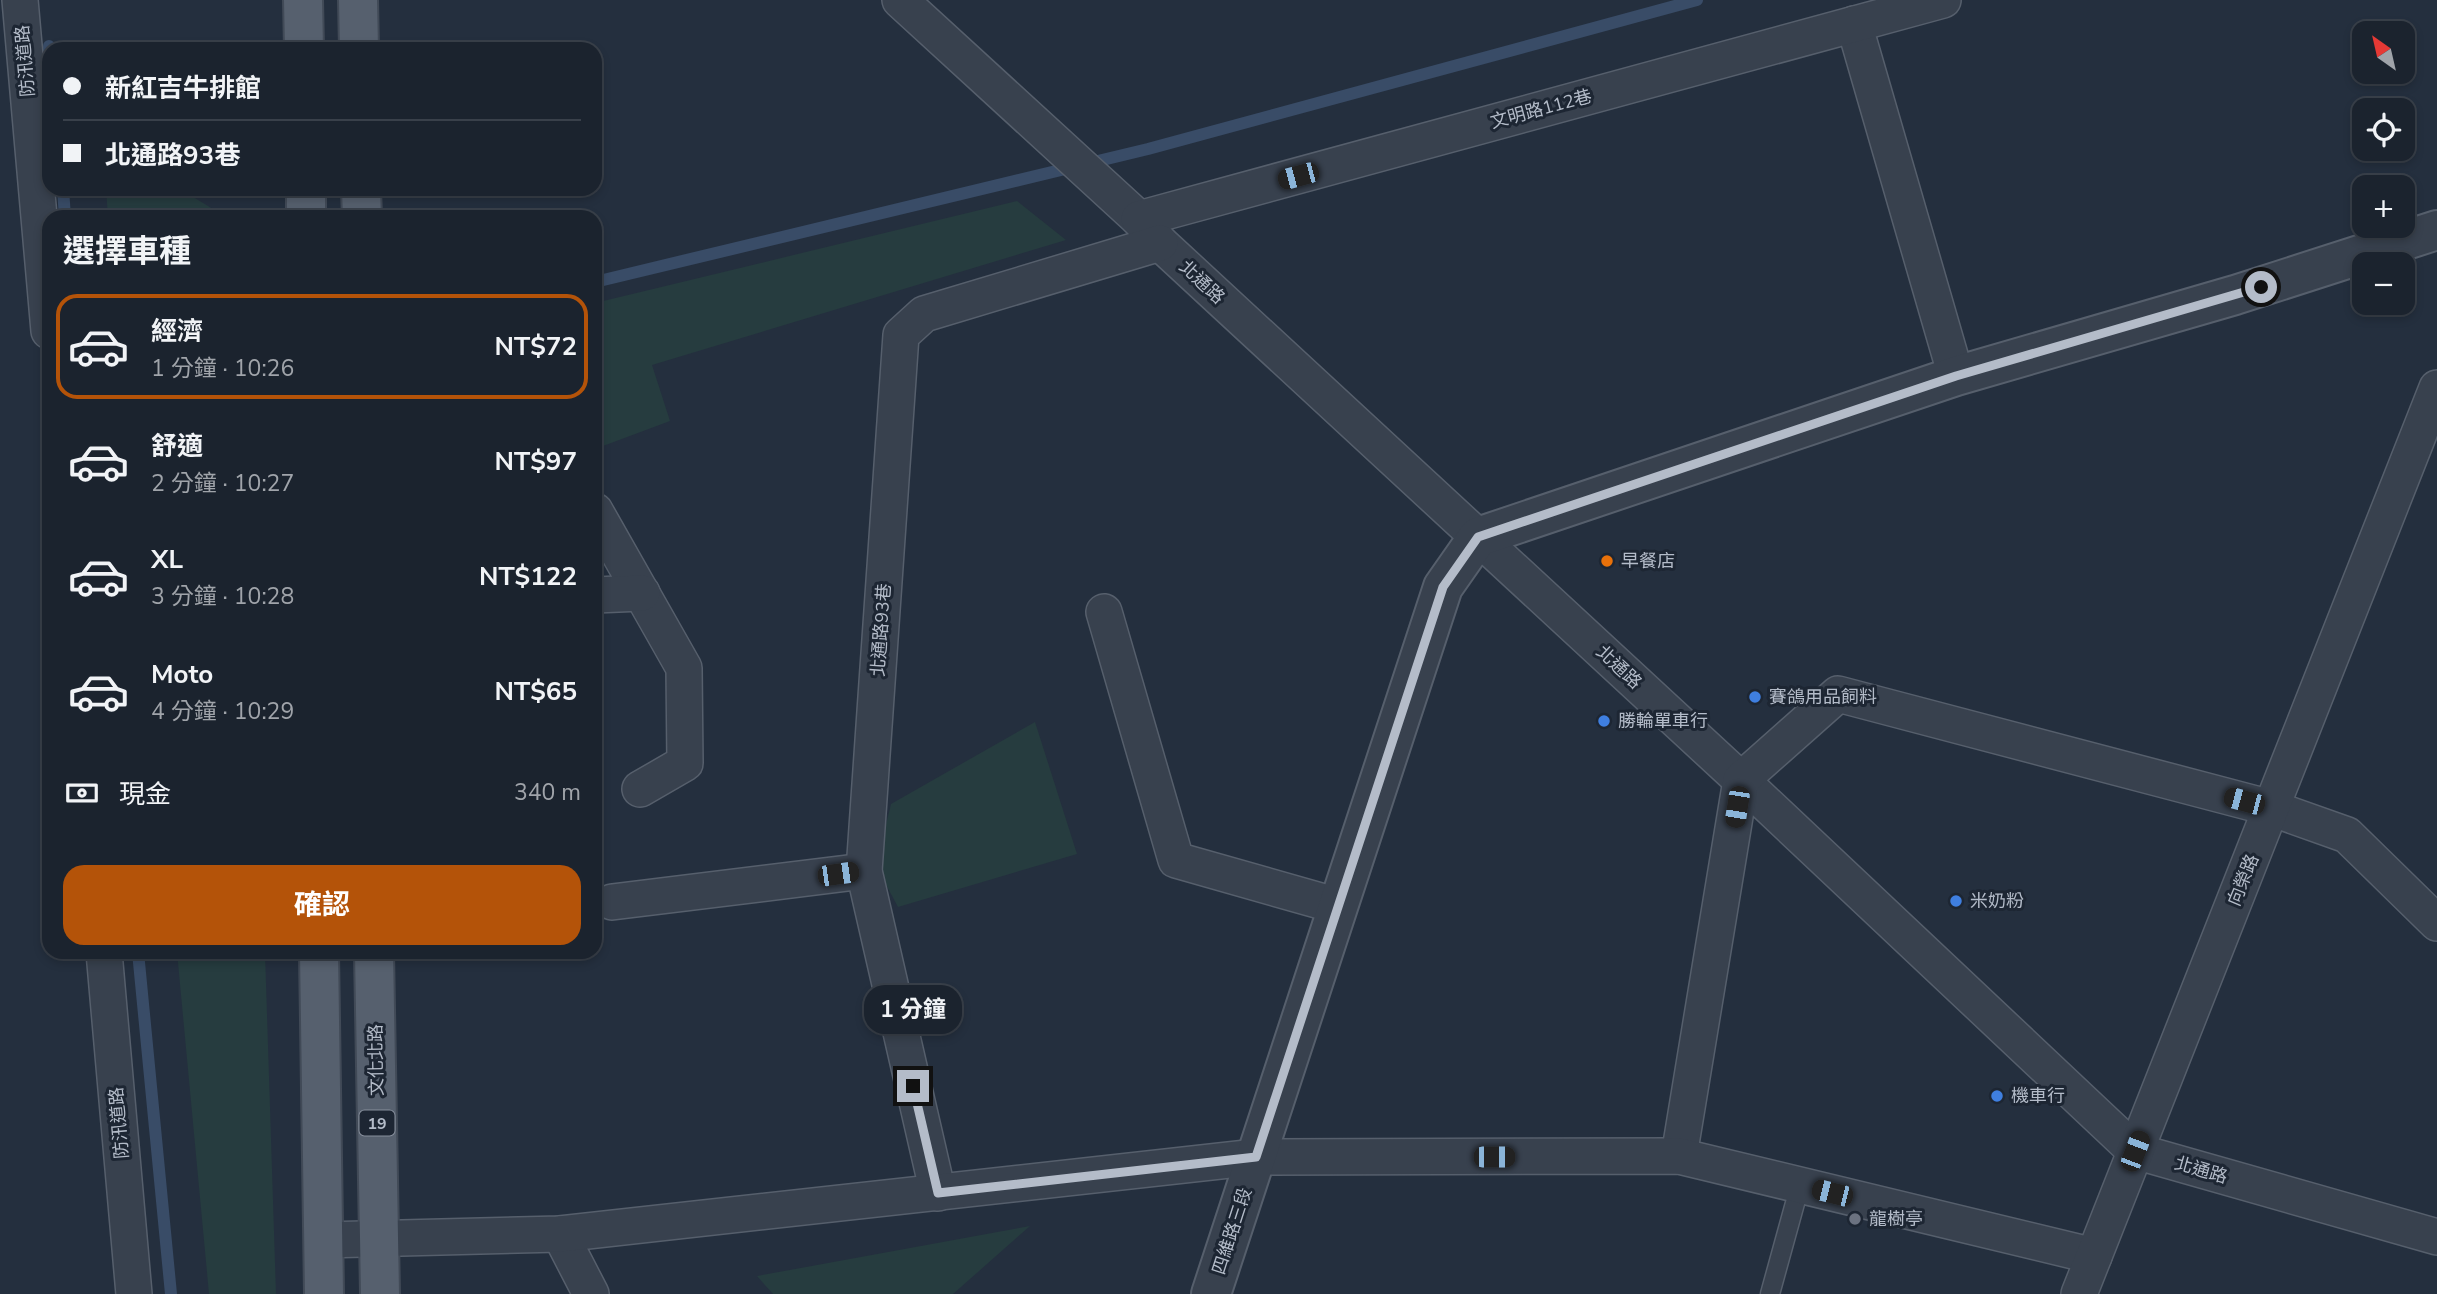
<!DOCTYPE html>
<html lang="zh-TW">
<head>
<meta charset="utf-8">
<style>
	body { margin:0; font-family:"Nunito Sans","Noto Sans TC",sans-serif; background:#242b36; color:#f1f3f6; height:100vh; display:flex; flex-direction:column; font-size:26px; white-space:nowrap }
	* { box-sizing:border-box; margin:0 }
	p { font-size:23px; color:#a0a4aa }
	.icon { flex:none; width:38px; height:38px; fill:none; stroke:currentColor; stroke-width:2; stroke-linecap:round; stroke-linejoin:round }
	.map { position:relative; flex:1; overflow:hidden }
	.sheet { position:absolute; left:42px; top:210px; width:560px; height:749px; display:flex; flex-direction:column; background:#1b232e; border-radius:21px; box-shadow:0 4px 10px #0003,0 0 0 2px #39404a }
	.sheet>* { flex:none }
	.guide { position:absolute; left:42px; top:42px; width:560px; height:154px; border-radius:21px; box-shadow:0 4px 10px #0003,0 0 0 2px #39404a; display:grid; align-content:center; height:154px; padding:0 21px; background:#1b232e }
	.needle { width:46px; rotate:326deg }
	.fabs { position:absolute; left:2352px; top:21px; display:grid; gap:14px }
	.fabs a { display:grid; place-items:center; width:63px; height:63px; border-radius:14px; background:#1b232e; box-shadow:0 4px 10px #0003,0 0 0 2px #39404a; font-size:35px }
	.end { position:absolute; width:32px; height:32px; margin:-16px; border:9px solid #b4bcc9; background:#111; box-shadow:0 0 0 4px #111 }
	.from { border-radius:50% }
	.bubble { position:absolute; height:49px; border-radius:21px; background:#1b232e; box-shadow:0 4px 10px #0003,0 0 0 2px #39404a; font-size:23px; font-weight:700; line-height:49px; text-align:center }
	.car { position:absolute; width:21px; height:42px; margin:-21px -10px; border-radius:9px; box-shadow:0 0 5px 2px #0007; background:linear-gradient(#222 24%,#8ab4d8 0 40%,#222 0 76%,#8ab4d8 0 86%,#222 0) }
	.guide b { display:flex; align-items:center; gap:24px; height:66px; font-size:26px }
	.guide b+b { border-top:2px solid #39404a }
	.guide i { width:18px; height:18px; background:#f1f3f6 }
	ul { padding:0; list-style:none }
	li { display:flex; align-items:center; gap:21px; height:105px; margin:0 14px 10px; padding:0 7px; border:4px solid transparent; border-radius:21px }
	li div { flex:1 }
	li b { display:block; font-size:26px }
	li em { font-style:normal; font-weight:700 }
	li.active { border-color:#b45309 }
	li>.icon { width:63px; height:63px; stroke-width:1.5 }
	h2 { padding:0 21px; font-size:32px; line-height:84px }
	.pay { display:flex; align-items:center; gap:18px; height:77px; padding:0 21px; font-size:26px }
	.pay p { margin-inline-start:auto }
	.cta { display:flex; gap:14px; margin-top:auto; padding:14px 21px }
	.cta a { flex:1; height:80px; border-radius:21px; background:#b45309; color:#fff; font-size:28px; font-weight:700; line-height:80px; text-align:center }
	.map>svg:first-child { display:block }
	.green { fill:#263c3f }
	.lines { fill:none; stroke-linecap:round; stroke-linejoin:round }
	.stream { stroke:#394c67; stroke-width:12 }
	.service-casing { stroke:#565f6c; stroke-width:21 }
	.minor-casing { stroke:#565f6c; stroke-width:38 }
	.tertiary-casing { stroke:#565f6c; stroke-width:42 }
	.primary-casing { stroke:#414a57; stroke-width:42 }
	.service { stroke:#38414e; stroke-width:18 }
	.minor { stroke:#38414e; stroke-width:35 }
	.tertiary { stroke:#38414e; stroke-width:38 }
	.primary { stroke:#56606e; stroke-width:38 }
	.route { stroke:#b4bcc9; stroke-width:9 }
	.food-dot { fill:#e8710a; stroke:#1d2633; stroke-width:2.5 }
	.shop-dot { fill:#3f7fe0; stroke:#1d2633; stroke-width:2.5 }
	.worship-dot { fill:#6b7280; stroke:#1d2633; stroke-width:2.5 }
	.labels { text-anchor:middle; stroke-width:6; stroke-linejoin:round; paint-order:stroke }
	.shield { fill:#1d2633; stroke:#878f9c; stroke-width:2 }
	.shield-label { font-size:16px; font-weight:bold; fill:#b4bcc9 }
	.street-label { font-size:18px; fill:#b4bcc9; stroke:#1d2633 }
	.poi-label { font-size:18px; fill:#b4bcc9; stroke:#1d2633; text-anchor:start }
</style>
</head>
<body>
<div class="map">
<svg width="2437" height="1294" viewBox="0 0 2437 1294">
	<rect width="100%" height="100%" fill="#242f3e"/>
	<g class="green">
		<polygon points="106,189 180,189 226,217 108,217"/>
		<polygon points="1017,201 1066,240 652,365 670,421 595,449 595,303"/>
		<polygon points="1035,722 1077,854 898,907 876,866 891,804"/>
		<polygon points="177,952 265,952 276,1294 209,1294"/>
		<polygon points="1030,1226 953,1294 773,1294 757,1276"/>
	</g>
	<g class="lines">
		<g class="stream">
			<polyline points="49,51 49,46 52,49"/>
			<polyline points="63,189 65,217"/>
			<polyline points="595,282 1148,149 1697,0"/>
			<polyline points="138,952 171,1294"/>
		</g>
		<g class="service-casing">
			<polyline id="service" points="1770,1294 1800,1185"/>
		</g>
		<g class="minor-casing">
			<g id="minor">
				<polyline points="20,0 49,331"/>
				<polyline points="900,0 1139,219 1160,243 1741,780 2135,1151 2437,1237"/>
				<polyline points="1854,24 1956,376"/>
				<polyline points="1139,219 1943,0"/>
				<polyline points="595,511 684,668 685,763 640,789"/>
				<polyline points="595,595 642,593"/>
				<polyline points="1104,612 1176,860 1338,906"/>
				<polyline points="612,902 864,871"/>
				<polyline points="104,952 134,1294"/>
				<polyline points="1679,1156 1741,780 1838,694 2271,808 2347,835 2437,923"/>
				<polyline points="938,1193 864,871 901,335 924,314 1160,243"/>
				<polyline points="560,1234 591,1294"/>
				<polyline points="323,1240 560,1234 1256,1157 1679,1156 2094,1256"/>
				<polyline points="2079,1294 2437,388"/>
			</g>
		</g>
		<g class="tertiary-casing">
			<polyline id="tertiary" points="1211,1294 1443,587 1478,537 1956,376 2235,295 2437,230"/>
		</g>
		<g class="primary-casing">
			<g id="primary">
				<polyline points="303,0 304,49"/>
				<polyline points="358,0 359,49"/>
				<polyline points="306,189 306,217"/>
				<polyline points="361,189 362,217"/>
				<polyline points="319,952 324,1294"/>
				<polyline points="374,952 380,1294"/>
			</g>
		</g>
		<use href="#service" class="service"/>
		<use href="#minor" class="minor"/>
		<use href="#tertiary" class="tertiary"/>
		<use href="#primary" class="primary"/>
	</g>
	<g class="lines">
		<polyline class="route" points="913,1086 938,1193 1256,1157 1443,587 1478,537 1956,376 2261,287"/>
	</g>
	<circle class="food-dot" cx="1607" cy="561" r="7"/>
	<g class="shop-dot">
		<circle cx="1755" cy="697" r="7"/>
		<circle cx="1604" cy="721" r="7"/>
		<circle cx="1956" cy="901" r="7"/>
		<circle cx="1997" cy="1096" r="7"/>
	</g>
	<circle class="worship-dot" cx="1855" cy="1219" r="7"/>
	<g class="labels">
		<rect class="shield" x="359.5" y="1110.5" width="35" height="25" rx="5"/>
		<g class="shield-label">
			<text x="377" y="1129">19</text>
		</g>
		<g class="street-label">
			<text transform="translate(25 61) rotate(-95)" y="6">防汛道路</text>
			<text transform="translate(1541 109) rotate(-15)" y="6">文明路112巷</text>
			<text transform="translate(1202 282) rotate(43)" y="6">北通路</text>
			<text transform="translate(881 630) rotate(-86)" y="6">北通路93巷</text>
			<text transform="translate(1619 667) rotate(43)" y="6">北通路</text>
			<text transform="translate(2243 880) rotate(-68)" y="6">向榮路</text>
			<text transform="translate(376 1060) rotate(-91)" y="6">文化北路</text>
			<text transform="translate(119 1123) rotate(-95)" y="6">防汛道路</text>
			<text transform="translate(2201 1170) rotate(16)" y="6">北通路</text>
			<text transform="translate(1232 1231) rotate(-72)" y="6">四維路三段</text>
		</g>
		<g class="poi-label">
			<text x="1621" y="567">早餐店</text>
			<text x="1769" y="703">賽鴿用品飼料</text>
			<text x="1618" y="727">勝輪單車行</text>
			<text x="1970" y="907">米奶粉</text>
			<text x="2011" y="1102">機車行</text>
			<text x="1869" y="1225">龍樹亭</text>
		</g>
	</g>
</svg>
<div class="fabs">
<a><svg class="needle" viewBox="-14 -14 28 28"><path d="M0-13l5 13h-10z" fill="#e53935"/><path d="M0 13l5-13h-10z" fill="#a0a4aa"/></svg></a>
<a><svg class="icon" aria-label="locate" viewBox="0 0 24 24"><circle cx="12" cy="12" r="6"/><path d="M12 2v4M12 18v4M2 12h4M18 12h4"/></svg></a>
<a>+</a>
<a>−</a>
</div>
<i class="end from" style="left:2261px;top:287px"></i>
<i class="end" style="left:913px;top:1086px"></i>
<div class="bubble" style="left:864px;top:985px;width:98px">1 分鐘</div>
<i class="car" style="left:1298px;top:176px;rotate:255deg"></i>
<i class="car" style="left:2244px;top:801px;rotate:285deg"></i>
<i class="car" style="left:1737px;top:807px;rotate:189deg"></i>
<i class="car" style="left:838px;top:874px;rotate:82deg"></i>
<i class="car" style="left:2135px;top:1151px;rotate:21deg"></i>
<i class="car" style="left:1494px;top:1157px;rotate:90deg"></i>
<i class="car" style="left:1832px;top:1193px;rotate:284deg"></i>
<div class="guide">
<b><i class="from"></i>新紅吉牛排館</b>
<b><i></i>北通路93巷</b>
</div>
<section class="sheet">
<h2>選擇車種</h2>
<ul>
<li class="active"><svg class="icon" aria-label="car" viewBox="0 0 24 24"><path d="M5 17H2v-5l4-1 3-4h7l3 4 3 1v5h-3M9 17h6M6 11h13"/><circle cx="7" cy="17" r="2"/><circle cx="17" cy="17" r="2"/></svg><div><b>經濟</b><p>1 分鐘 · 10:26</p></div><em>NT$72</em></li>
<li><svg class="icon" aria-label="car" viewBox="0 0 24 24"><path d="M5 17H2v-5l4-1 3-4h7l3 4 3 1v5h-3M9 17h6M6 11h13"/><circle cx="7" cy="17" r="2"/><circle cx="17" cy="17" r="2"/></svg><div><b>舒適</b><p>2 分鐘 · 10:27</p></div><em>NT$97</em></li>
<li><svg class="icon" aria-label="car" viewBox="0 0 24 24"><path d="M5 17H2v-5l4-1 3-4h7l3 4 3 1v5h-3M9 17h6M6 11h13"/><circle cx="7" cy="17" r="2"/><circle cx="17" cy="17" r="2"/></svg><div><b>XL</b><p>3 分鐘 · 10:28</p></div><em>NT$122</em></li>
<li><svg class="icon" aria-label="car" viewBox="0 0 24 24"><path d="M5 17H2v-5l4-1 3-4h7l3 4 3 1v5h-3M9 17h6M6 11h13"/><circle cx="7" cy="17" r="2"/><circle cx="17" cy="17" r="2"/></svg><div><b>Moto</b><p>4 分鐘 · 10:29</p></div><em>NT$65</em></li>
</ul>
<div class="pay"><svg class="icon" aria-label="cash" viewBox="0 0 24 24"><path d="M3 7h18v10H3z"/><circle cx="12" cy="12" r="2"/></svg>現金<p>340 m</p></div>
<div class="cta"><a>確認</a></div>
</section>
</div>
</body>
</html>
